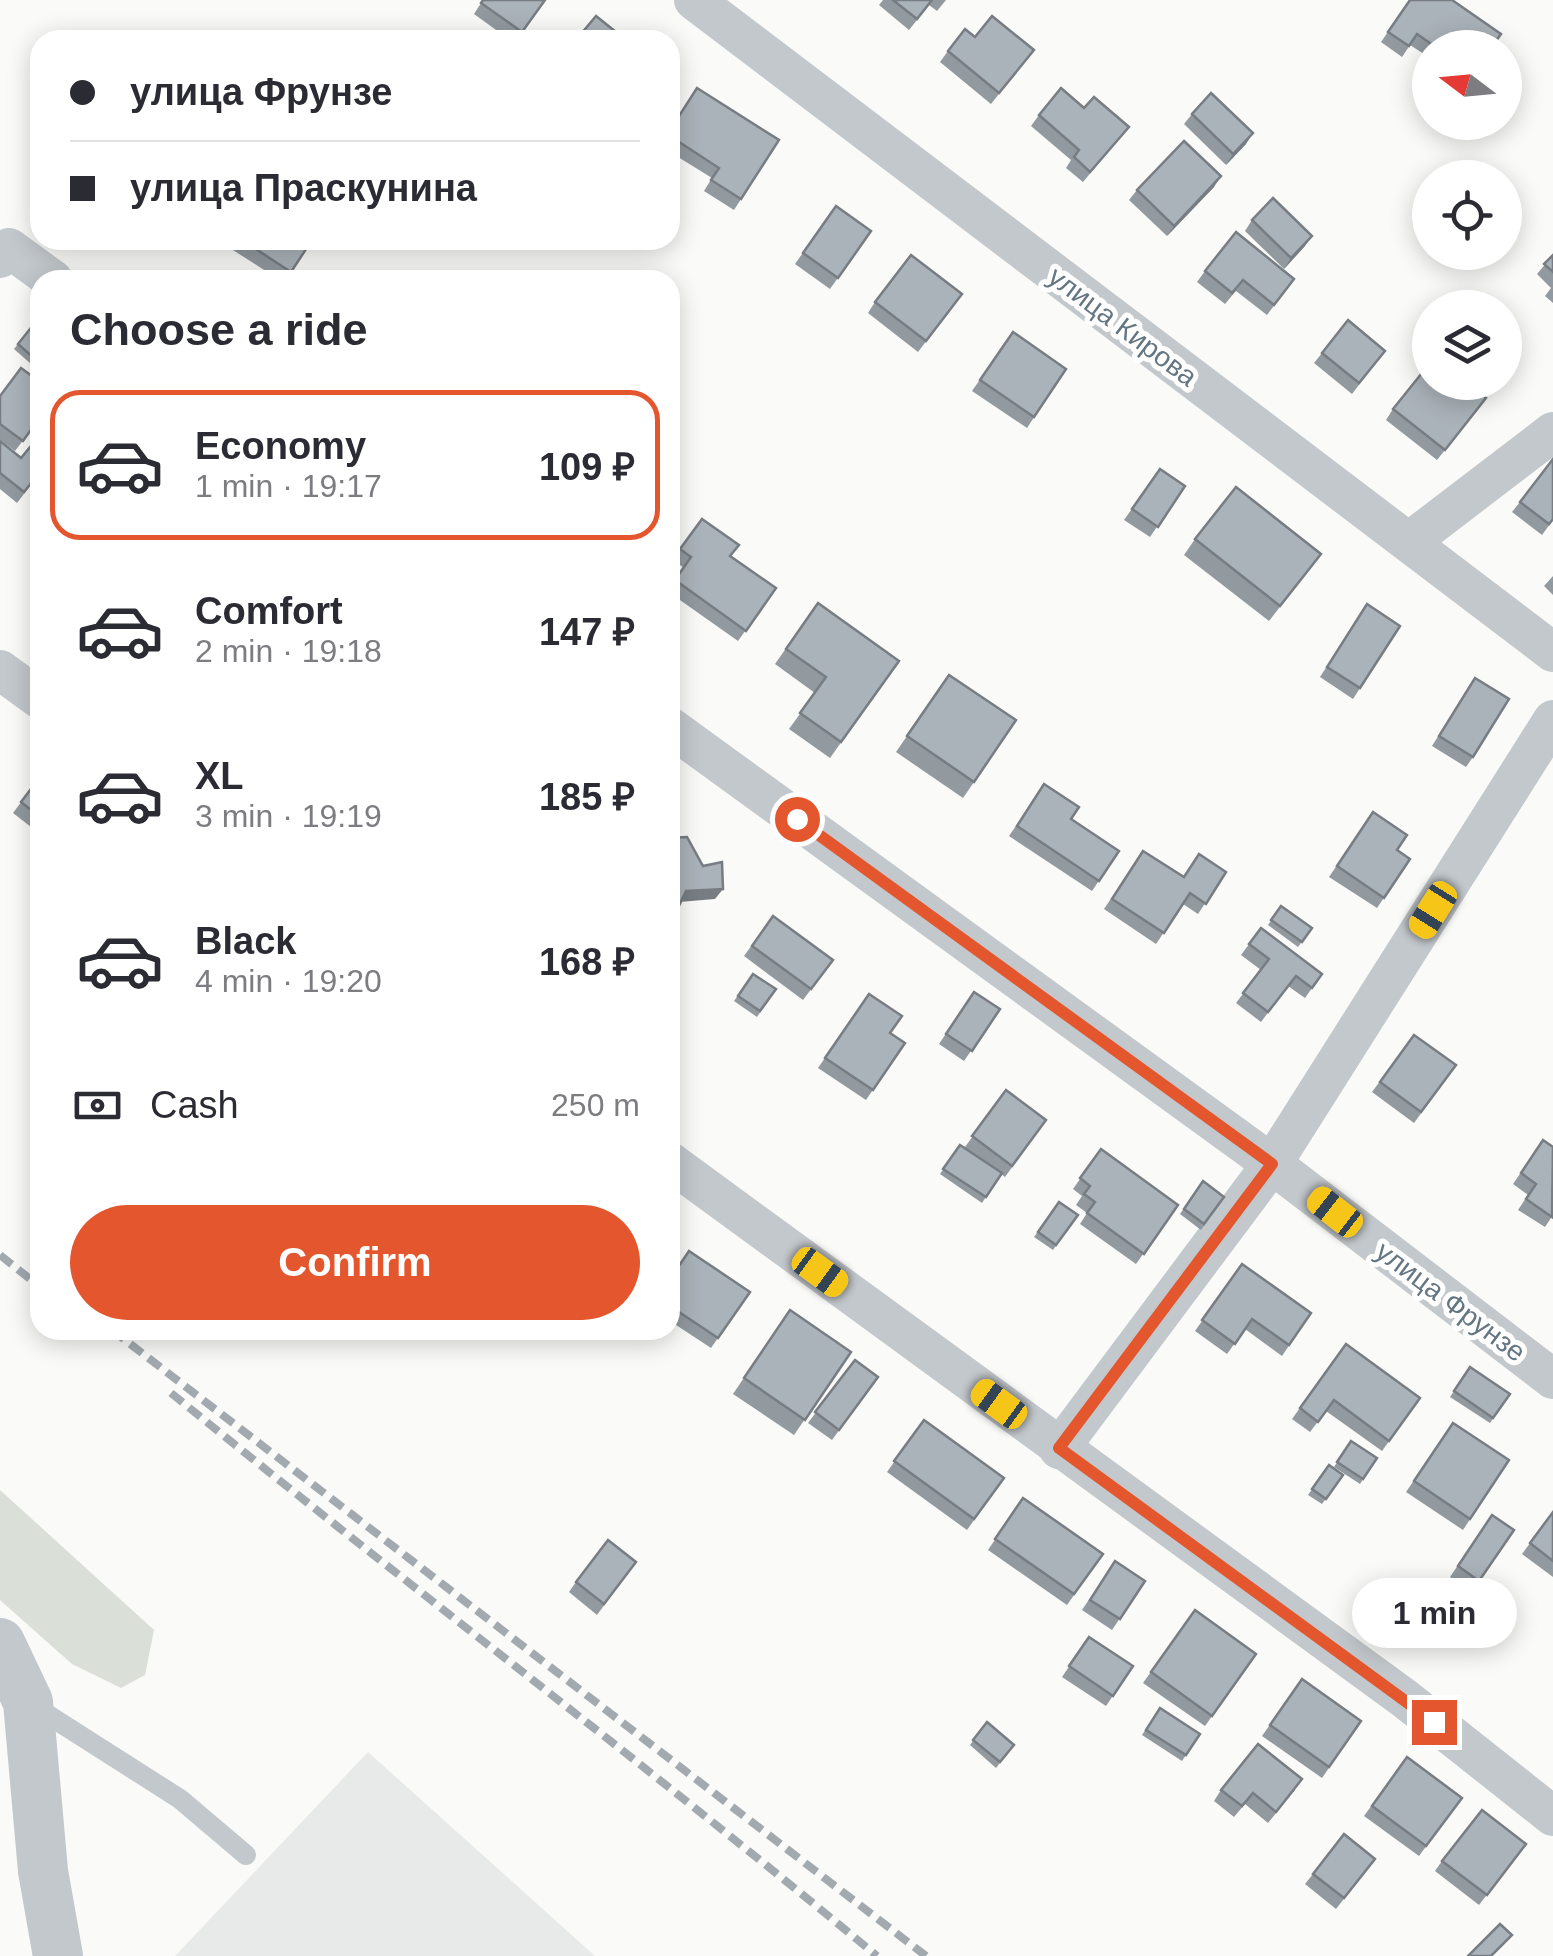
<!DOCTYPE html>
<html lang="en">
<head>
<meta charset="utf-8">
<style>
	body { margin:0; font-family:Arial,sans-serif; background:#f7f7f7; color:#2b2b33; height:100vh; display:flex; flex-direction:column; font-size:38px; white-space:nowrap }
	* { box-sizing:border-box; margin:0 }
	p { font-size:32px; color:#7c7c81 }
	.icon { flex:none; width:55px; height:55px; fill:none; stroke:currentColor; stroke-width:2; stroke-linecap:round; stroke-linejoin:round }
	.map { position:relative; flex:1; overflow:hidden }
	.side { position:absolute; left:30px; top:270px; width:650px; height:1070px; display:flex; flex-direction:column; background:#fff; border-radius:30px; box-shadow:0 5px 25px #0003 }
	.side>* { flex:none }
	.guide { position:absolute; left:30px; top:30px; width:650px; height:220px; border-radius:30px; box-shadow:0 5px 25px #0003; display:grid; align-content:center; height:220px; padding:0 40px; background:#fff }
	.needle { width:65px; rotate:286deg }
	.fabs { position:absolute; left:1412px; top:30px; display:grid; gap:20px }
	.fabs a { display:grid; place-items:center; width:110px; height:110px; border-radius:50%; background:#fff; box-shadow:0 5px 25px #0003; font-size:50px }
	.end { position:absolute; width:45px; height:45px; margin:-22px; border:12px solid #e4572e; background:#fff; box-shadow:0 0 0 5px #fff }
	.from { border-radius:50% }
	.bubble { position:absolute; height:70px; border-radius:35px; background:#fff; box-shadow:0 5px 25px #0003; font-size:32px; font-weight:700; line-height:70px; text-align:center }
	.car { position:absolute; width:30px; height:60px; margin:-30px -15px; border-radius:12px; box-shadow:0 0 8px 2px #0007; background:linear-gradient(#f5c518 24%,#345 0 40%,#f5c518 0 76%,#345 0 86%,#f5c518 0) }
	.guide b { display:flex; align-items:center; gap:35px; height:95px; font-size:38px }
	.guide b+b { border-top:2px solid #e1e1e2 }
	.guide i { width:25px; height:25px; background:#2b2b33 }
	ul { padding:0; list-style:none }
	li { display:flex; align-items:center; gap:30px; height:150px; margin:0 20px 15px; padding:0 20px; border:5px solid transparent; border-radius:30px }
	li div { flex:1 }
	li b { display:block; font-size:38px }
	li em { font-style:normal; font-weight:700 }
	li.selected { border-color:#e4572e }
	li>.icon { width:90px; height:90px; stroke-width:1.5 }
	h2 { padding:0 40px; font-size:45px; line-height:120px }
	.pay { display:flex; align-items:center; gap:25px; height:110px; padding:0 40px; font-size:38px }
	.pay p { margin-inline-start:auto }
	.action { display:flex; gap:20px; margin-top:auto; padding:20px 40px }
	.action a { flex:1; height:115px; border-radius:60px; background:#e4572e; color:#fff; font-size:40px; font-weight:700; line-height:115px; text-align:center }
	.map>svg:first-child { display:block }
	.built { fill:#e8e9e9 }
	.green { fill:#dadfd7 }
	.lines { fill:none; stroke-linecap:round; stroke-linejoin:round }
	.service { stroke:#c3c8cc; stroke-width:20 }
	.minor { stroke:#c3c8cc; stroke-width:40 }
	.tertiary { stroke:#c3c8cc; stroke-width:50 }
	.rail { stroke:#a2aab0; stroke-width:8; stroke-dasharray:15 8; stroke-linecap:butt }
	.wall { fill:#929a9f }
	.shaded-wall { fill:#777d82 }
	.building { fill:#aab3b9; stroke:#777d82; stroke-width:2.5 }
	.route { stroke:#e4572e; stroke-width:12 }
	.labels { text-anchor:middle; stroke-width:10; stroke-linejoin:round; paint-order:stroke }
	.street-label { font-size:28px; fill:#657683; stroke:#fff }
</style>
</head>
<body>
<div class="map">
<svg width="1553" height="1956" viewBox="0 0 1553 1956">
	<rect width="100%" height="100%" fill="#fafaf8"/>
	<polygon class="built" points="368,1752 595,1956 175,1956"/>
	<polygon class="green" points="0,1490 154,1630 145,1675 121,1688 72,1664 0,1600"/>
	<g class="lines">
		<polyline class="service" points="34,1706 180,1799 246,1855"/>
		<g class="minor">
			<polyline points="694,0 1553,652"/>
			<polyline points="0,258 9,248 53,280"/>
			<polyline points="1409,542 1553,432"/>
			<polyline points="0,670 40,699"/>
			<polyline points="670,727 1272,1164 1553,1379"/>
			<polyline points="670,1162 1404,1698 1553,1816"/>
			<polyline points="1059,1449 1272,1164 1553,720"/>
		</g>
		<polyline class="tertiary" points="0,1643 28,1702 43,1871 58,1956"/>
		<g class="rail">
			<polyline points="0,1255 40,1287"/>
			<polyline points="112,1330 926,1956"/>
			<path d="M171 1393C404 1583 645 1763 877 1956"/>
		</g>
	</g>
	<g class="wall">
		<polygon points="483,0 545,0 516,40 510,40 474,14"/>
		<polygon points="883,0 946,0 937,11 929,5 909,30 879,5"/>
		<polygon points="1410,0 1493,45 1496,48 1430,48 1430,58 1410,45 1402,57 1381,42"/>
		<polygon points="975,37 1026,60 991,104 940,62 948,51"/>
		<polygon points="1084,108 1129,127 1083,182 1066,168 1071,160 1031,126 1039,115"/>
		<polygon points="1192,114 1246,144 1226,165 1184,124"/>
		<polygon points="670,129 779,140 734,210 704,191 712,178 670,152"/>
		<polygon points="1214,187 1167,236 1129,200 1137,190"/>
		<polygon points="836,206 871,231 830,289 795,264"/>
		<polygon points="1252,220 1305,246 1284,269 1245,231"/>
		<polygon points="228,240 305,240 310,243 285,280 280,280 225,245"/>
		<polygon points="1553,255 1553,303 1545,296 1551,288 1537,274"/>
		<polygon points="1205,271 1294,279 1267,315 1236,291 1225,304 1197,282"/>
		<polygon points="962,294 918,352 868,313 875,302"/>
		<polygon points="30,329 40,354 31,364 14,349"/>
		<polygon points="1013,332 1066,369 1027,428 972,391"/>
		<polygon points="1385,351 1352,394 1314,363 1322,353"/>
		<polygon points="0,396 40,418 15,451 0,440"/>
		<polygon points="1393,409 1478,409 1437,460 1386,420"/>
		<polygon points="0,441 40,473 17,503 0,489"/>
		<polygon points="1160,469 1185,486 1150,537 1124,520"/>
		<polygon points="1520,502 1553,520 1542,535 1512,512"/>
		<polygon points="702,519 731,556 776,588 738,641 670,593 670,587 684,568 673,560"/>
		<polygon points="1195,539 1321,554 1269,621 1184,555"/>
		<polygon points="1553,576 1553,595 1544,586"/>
		<polygon points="818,603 899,661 830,758 789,729 815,693 775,664"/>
		<polygon points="1367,604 1400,626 1353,699 1320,677"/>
		<polygon points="949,675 974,782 963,798 896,752"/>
		<polygon points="1475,678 1473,757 1466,767 1432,746"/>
		<polygon points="40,777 40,834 13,813"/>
		<polygon points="1044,784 1071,819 1119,851 1092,891 1009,836"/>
		<polygon points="1373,812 1397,850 1410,859 1377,908 1329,877"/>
		<polygon points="1143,851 1183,877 1226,872 1198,914 1183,904 1156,944 1104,909"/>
		<polygon points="1281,906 1312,928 1298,947 1268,925"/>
		<polygon points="773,916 833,960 803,1000 744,956"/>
		<polygon points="1261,928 1322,974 1305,998 1288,986 1261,1022 1236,1003 1261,970 1241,955"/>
		<polygon points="753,974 776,989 757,1017 734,1001"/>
		<polygon points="974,992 1000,1009 964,1061 939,1044"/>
		<polygon points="869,994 890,1033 905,1043 866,1100 818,1068"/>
		<polygon points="1414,1035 1456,1065 1414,1123 1372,1092"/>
		<polygon points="1006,1090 1046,1120 1005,1177 1001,1174 982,1203 940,1174 960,1145 965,1147"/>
		<polygon points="1543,1140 1553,1215 1545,1227 1518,1210 1528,1195 1513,1184"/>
		<polygon points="1101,1149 1178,1205 1136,1264 1080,1224 1087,1213 1076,1205 1082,1196 1073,1189"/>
		<polygon points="1203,1181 1224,1197 1201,1230 1180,1214"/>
		<polygon points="1059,1202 1078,1215 1053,1250 1034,1237"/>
		<polygon points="1242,1264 1311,1313 1282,1356 1245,1329 1227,1354 1195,1331"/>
		<polygon points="670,1278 750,1292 711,1348 670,1321"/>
		<polygon points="790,1310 851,1352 794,1435 733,1394"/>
		<polygon points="1346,1344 1420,1398 1382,1451 1326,1411 1310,1432 1292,1419"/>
		<polygon points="855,1360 878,1377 832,1440 808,1423"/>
		<polygon points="1470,1367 1510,1394 1490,1423 1450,1397"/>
		<polygon points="924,1420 1004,1478 967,1530 887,1472"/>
		<polygon points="1453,1423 1509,1460 1463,1530 1406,1492"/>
		<polygon points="1351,1441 1377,1458 1360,1484 1334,1467"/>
		<polygon points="1329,1465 1343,1475 1322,1504 1308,1495"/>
		<polygon points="1023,1498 1103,1554 1067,1605 988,1550"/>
		<polygon points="1553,1512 1553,1577 1522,1554"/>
		<polygon points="1492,1515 1514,1530 1471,1591 1450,1577"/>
		<polygon points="1115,1561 1145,1581 1112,1630 1082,1610"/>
		<polygon points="636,1562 597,1615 569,1592 576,1582"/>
		<polygon points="1195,1610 1256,1654 1205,1726 1143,1683"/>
		<polygon points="1089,1637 1133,1666 1106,1706 1062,1677"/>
		<polygon points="1302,1679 1361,1721 1322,1778 1262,1736"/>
		<polygon points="1160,1708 1200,1734 1182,1761 1142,1735"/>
		<polygon points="987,1722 1014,1745 996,1768 970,1745"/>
		<polygon points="1407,1757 1462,1798 1419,1856 1364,1816"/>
		<polygon points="1221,1790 1295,1790 1268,1823 1245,1804 1234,1817 1214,1801"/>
		<polygon points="1526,1844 1479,1905 1435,1871 1442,1861"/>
		<polygon points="1375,1859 1336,1909 1305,1884 1313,1874"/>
	</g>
	<g class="shaded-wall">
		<polygon points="1253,133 1246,144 1226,165 1233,154"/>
		<polygon points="1221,176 1214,187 1167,236 1174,226"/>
		<polygon points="1312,236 1305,246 1284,269 1291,258"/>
		<polygon points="723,889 715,899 679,902 686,891"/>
	</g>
	<g class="building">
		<polygon points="483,0 545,0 522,32 481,3"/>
		<polygon points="893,0 932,0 917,19"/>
		<polygon points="1410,0 1452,0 1501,34 1493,45 1496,48 1437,48 1417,34 1409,46 1388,32"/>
		<polygon points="596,16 626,40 576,40"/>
		<polygon points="992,16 1034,50 999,93 948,51 965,29 975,37"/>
		<polygon points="697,88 779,140 741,199 711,180 719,168 670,136 670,130"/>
		<polygon points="1061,88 1084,108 1094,97 1129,127 1090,172 1074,157 1079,150 1039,115"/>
		<polygon points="1211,93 1253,133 1233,154 1192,114"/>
		<polygon points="1184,141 1221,176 1174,226 1137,190"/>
		<polygon points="1273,198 1312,236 1291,258 1252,220"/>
		<polygon points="836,206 871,231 838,278 803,253"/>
		<polygon points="1236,232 1294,279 1274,305 1243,280 1232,293 1205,271"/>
		<polygon points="242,240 305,240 310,243 291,272"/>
		<polygon points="911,255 962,294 926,341 875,302"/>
		<polygon points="1553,255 1553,272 1544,264"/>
		<polygon points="1348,320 1385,351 1359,383 1322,353"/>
		<polygon points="30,329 40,337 40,353 35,359 18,344"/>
		<polygon points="1013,332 1066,369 1034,417 980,380"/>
		<polygon points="1430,363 1430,382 1466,382 1486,398 1445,450 1393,409"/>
		<polygon points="21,368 40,382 40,417 23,441 0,424 0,396"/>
		<polygon points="40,435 40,472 24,492 0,473 0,441 21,458"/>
		<polygon points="1553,459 1553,519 1549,524 1520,502"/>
		<polygon points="1160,469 1185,486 1158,527 1132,509"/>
		<polygon points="1236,487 1321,554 1280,606 1195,539"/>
		<polygon points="702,519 739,545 730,556 776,588 746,631 675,580 691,557 680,549"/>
		<polygon points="818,603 899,661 841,742 800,713 826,677 786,649"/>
		<polygon points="1367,604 1400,626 1360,688 1327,667"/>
		<polygon points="949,675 1016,720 974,782 907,736"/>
		<polygon points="1475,678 1509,699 1473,757 1439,736"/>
		<polygon points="40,777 40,817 21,802"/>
		<polygon points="1044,784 1079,807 1071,819 1119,851 1099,881 1017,826"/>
		<polygon points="1373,812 1407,835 1397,850 1410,859 1384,898 1337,866"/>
		<polygon points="687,837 703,866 722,862 723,889 686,891 676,912 670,912 670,838"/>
		<polygon points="1143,851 1184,877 1199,854 1226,872 1206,904 1190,893 1164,933 1112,899"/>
		<polygon points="1281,906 1312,928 1302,942 1271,920"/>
		<polygon points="773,916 833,960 811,989 752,946"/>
		<polygon points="1261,928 1322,974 1312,988 1296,976 1268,1012 1243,993 1269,959 1249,944"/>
		<polygon points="753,974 776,989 760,1011 738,996"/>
		<polygon points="974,992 1000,1009 972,1051 946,1034"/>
		<polygon points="869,994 902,1016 890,1033 905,1043 873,1090 825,1058"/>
		<polygon points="1414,1035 1456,1065 1421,1112 1380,1082"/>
		<polygon points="1006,1090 1046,1120 1012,1166 972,1136"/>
		<polygon points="1543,1140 1553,1147 1552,1217 1526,1199 1536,1184 1521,1173"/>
		<polygon points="960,1145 1002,1173 986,1197 943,1169"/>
		<polygon points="1101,1149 1178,1205 1144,1254 1087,1213 1095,1202 1084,1194 1090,1186 1080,1178"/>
		<polygon points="1203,1181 1224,1197 1204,1224 1184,1209"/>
		<polygon points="1059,1202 1078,1215 1056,1245 1038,1232"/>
		<polygon points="689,1251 750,1292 718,1338 670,1306 670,1279"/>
		<polygon points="1242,1264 1311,1313 1289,1345 1252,1319 1235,1344 1202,1320"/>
		<polygon points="790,1310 851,1352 805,1420 744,1378"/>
		<polygon points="1346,1344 1420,1398 1389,1441 1334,1400 1318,1422 1300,1408"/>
		<polygon points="855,1360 878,1377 839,1430 815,1412"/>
		<polygon points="1470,1367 1510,1394 1493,1418 1454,1391"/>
		<polygon points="924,1420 1004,1478 974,1519 894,1461"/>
		<polygon points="1453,1423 1509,1460 1470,1519 1414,1481"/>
		<polygon points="1351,1441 1377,1458 1363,1479 1337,1462"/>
		<polygon points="1329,1465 1343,1475 1326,1499 1312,1489"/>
		<polygon points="1023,1498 1103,1554 1074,1594 995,1539"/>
		<polygon points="1553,1512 1553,1561 1530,1543"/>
		<polygon points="1492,1515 1514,1530 1479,1581 1458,1566"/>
		<polygon points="608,1540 636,1562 604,1604 576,1582"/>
		<polygon points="1115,1561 1145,1581 1120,1619 1090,1600"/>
		<polygon points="1195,1610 1256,1654 1212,1716 1151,1672"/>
		<polygon points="1089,1637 1133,1666 1113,1696 1069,1666"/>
		<polygon points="1302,1679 1361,1721 1329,1767 1270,1725"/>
		<polygon points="1160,1708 1200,1734 1186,1755 1146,1730"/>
		<polygon points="987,1722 1014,1745 1000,1762 973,1740"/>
		<polygon points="1258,1744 1302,1779 1276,1812 1253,1793 1242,1806 1221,1790"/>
		<polygon points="1407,1757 1462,1798 1426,1846 1372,1806"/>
		<polygon points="1482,1810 1526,1844 1487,1895 1442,1861"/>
		<polygon points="1344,1834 1375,1859 1344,1898 1313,1874"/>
		<polygon points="1500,1924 1512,1935 1491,1956 1468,1956"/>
	</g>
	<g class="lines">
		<polyline class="route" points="797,819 1272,1164 1059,1448 1434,1722"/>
	</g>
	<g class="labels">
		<g class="street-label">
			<text transform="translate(1123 326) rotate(37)" y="10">улица Кирова</text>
			<text transform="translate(1451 1301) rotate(37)" y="10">улица Фрунзе</text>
		</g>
	</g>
</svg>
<div class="fabs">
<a><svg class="needle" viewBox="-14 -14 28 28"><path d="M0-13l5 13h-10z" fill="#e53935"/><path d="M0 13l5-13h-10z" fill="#7c7c81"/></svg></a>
<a><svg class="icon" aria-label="locate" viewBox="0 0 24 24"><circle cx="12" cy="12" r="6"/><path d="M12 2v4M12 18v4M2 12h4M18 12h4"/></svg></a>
<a><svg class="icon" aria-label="layers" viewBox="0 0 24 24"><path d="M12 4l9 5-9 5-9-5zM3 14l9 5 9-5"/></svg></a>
</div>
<i class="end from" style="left:797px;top:819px"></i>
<i class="end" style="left:1434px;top:1722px"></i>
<div class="bubble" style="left:1352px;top:1578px;width:165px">1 min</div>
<i class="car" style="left:1433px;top:910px;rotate:212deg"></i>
<i class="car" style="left:1335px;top:1212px;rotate:308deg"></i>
<i class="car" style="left:820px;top:1272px;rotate:126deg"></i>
<i class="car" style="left:999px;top:1404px;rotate:306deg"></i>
<div class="guide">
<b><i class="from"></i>улица Фрунзе</b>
<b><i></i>улица Праскунина</b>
</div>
<section class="side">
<h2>Choose a ride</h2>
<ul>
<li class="selected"><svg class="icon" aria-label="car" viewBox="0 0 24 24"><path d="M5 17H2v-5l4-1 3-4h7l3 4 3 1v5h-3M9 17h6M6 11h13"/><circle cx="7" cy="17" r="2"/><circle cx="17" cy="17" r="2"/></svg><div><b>Economy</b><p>1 min · 19:17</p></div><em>109 ₽</em></li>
<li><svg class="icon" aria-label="car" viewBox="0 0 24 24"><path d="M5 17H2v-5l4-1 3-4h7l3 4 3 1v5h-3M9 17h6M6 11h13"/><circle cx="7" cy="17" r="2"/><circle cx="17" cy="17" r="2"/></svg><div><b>Comfort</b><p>2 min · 19:18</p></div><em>147 ₽</em></li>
<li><svg class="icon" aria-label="car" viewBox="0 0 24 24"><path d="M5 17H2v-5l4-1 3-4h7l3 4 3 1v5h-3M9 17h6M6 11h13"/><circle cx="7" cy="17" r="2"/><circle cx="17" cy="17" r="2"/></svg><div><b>XL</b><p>3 min · 19:19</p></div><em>185 ₽</em></li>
<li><svg class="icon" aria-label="car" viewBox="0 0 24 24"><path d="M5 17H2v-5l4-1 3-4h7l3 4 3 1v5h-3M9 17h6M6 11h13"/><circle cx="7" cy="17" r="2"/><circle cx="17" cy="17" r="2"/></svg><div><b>Black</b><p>4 min · 19:20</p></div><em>168 ₽</em></li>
</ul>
<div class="pay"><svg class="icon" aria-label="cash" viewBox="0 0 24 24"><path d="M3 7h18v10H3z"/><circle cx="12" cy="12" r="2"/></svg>Cash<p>250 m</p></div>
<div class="action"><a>Confirm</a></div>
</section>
</div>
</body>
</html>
